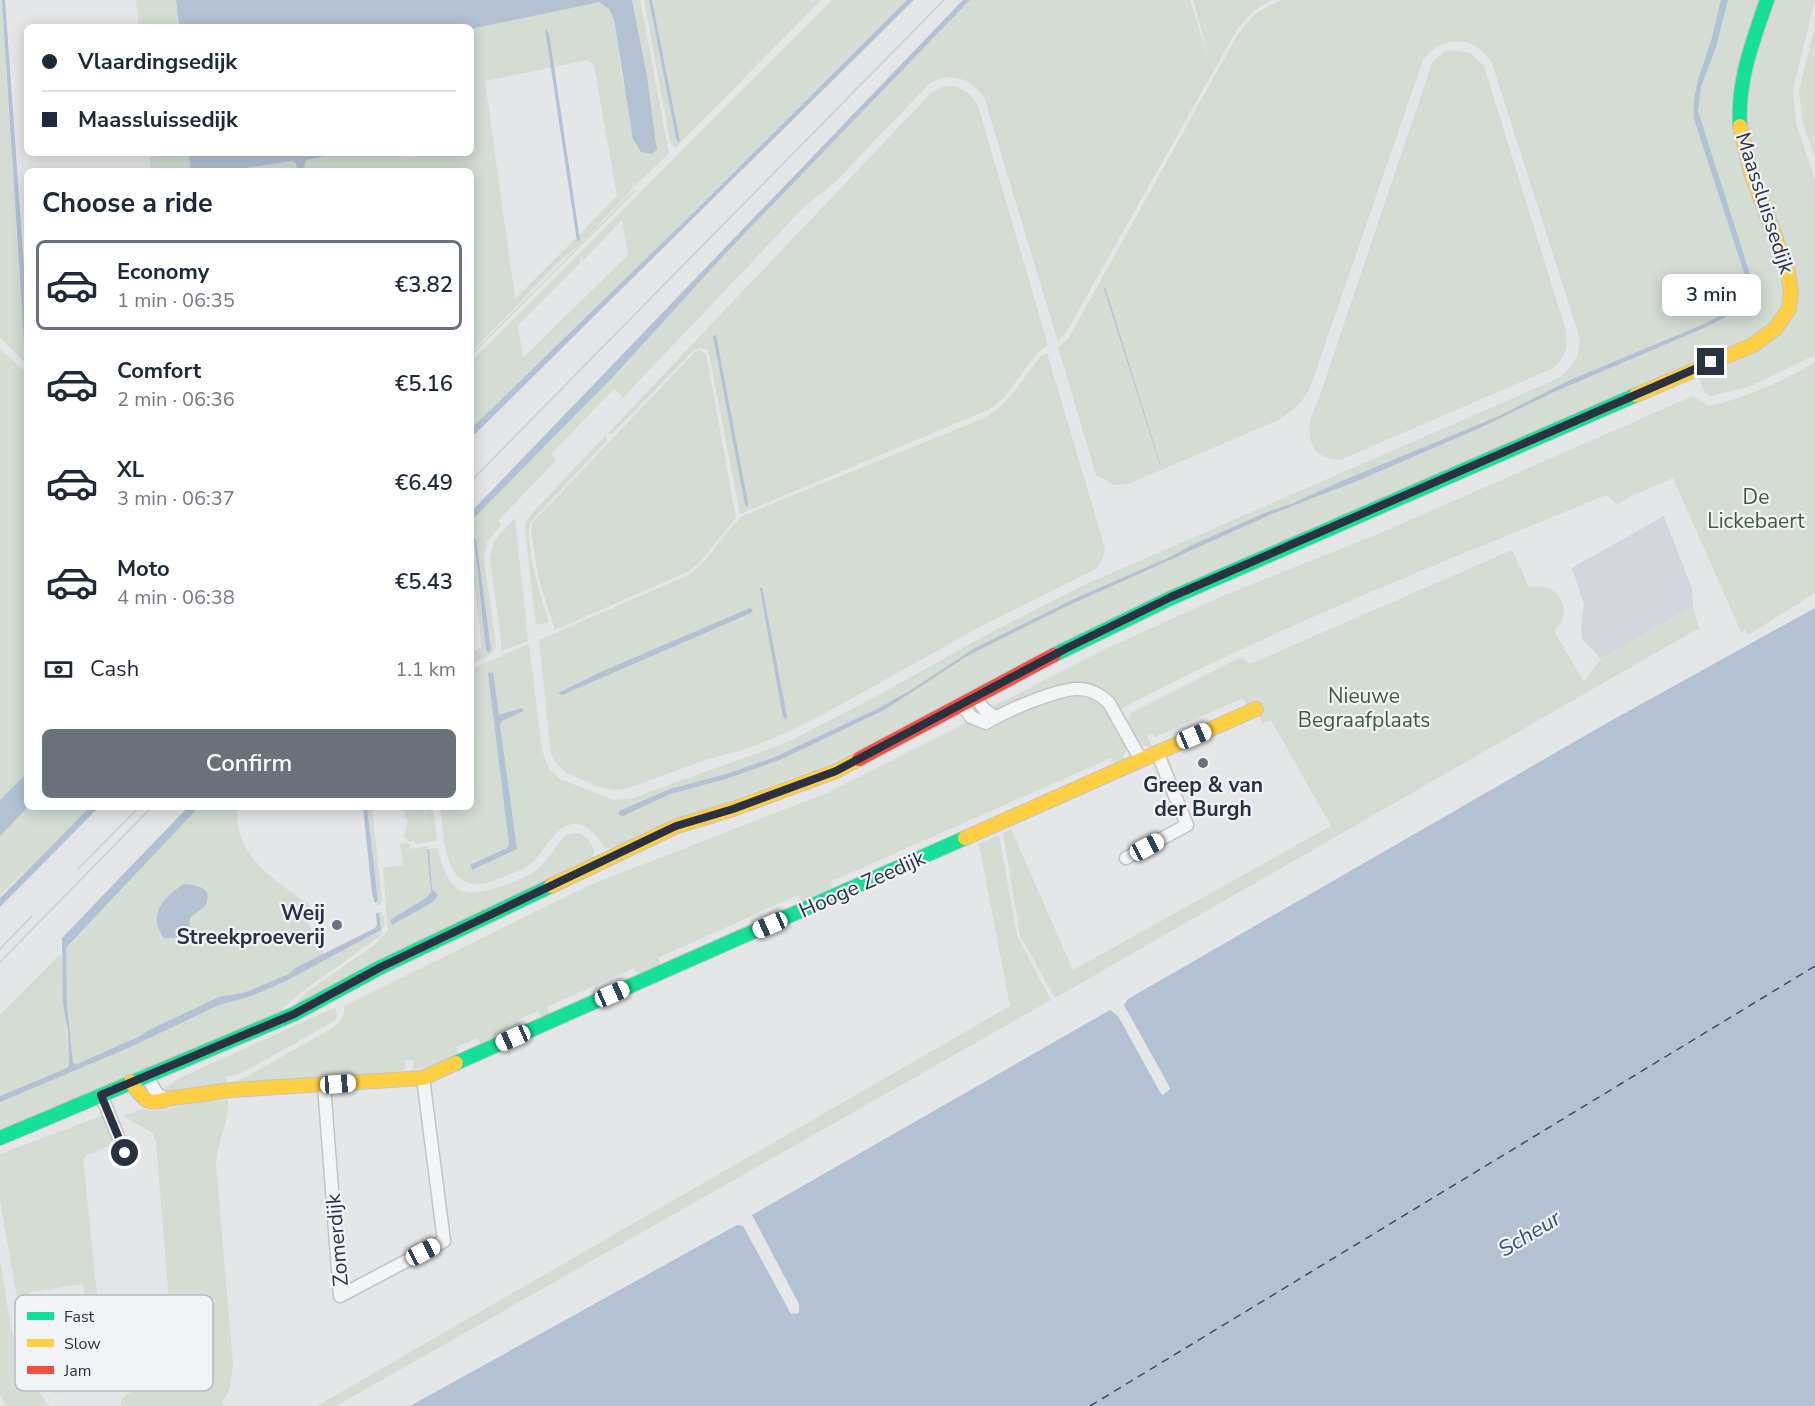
<!DOCTYPE html>
<html lang="en">
<head>
<meta charset="utf-8">
<style>
	body { margin:0; font-family:"Nunito Sans",sans-serif; background:#f6f6f7; color:#1f2937; height:100vh; display:flex; flex-direction:column; font-size:22px; white-space:nowrap }
	* { box-sizing:border-box; margin:0 }
	p { font-size:20px; color:#747a83 }
	.icon { flex:none; width:33px; height:33px; fill:none; stroke:currentColor; stroke-width:2; stroke-linecap:round; stroke-linejoin:round }
	.map { position:relative; flex:1; overflow:hidden }
	.panel { position:absolute; left:24px; top:168px; width:450px; height:642px; display:flex; flex-direction:column; background:#fff; border-radius:9px; box-shadow:0 3px 15px #0003 }
	.panel>* { flex:none }
	.top-card { position:absolute; left:24px; top:24px; width:450px; height:132px; border-radius:9px; box-shadow:0 3px 15px #0003; display:grid; align-content:center; height:132px; padding:0 18px; background:#fff }
	.end { position:absolute; width:27px; height:27px; margin:-14px; border:8px solid #2a3241; background:#fff; box-shadow:0 0 0 3px #fff }
	.from { border-radius:50% }
	.bubble { position:absolute; height:42px; border-radius:9px; background:#fff; box-shadow:0 3px 15px #0003; font-size:20px; font-weight:600; line-height:42px; text-align:center }
	.car { position:absolute; width:18px; height:36px; margin:-18px -9px; border-radius:8px; box-shadow:0 0 4px 2px #0007; background:linear-gradient(#fff 24%,#345 0 40%,#fff 0 76%,#345 0 86%,#fff 0) }
	.top-card b { display:flex; align-items:center; gap:21px; height:57px; font-size:22px }
	.top-card b+b { border-top:2px solid #e0e1e3 }
	.top-card i { width:15px; height:15px; background:#1f2937 }
	ul { padding:0; list-style:none }
	li { display:flex; align-items:center; gap:18px; height:90px; margin:0 12px 9px; padding:0 6px; border:3px solid transparent; border-radius:9px }
	li div { flex:1 }
	li b { display:block; font-size:22px }
	li em { font-style:normal; font-weight:600 }
	li.selected { border-color:#6b717b }
	li>.icon { width:54px; height:54px; stroke-width:1.5 }
	h2 { padding:0 18px; font-size:27px; line-height:72px }
	.pay { display:flex; align-items:center; gap:15px; height:66px; padding:0 18px; font-size:22px }
	.pay p { margin-inline-start:auto }
	.action { display:flex; gap:12px; margin-top:auto; padding:12px 18px }
	.action a { flex:1; height:69px; border-radius:9px; background:#6b717b; color:#fff; font-size:24px; font-weight:600; line-height:69px; text-align:center }
	.map>svg:first-child { display:block }
	.built { fill:#d2d5db }
	.green { fill:#d4dcd4; fill-rule:evenodd }
	.water { fill:#b3c1d2 }
	.lines { fill:none; stroke-linecap:round; stroke-linejoin:round }
	.ferry { stroke:#355074; stroke-width:1.5; stroke-dasharray:8 6; stroke-linecap:butt }
	.street-casing { stroke:#c2c4c6; stroke-width:15 }
	.fast-casing { stroke:#c2c4c6; stroke-width:16 }
	.slow-casing { stroke:#c2c4c6; stroke-width:16 }
	.jam-casing { stroke:#c2c4c6; stroke-width:16 }
	.street { stroke:#f2f4f5; stroke-width:12 }
	.fast { stroke:#16e098; stroke-width:14 }
	.slow { stroke:#ffcf43; stroke-width:14 }
	.jam { stroke:#f24e42; stroke-width:14 }
	.tram { stroke:#cccdd0; stroke-width:1.5 }
	.route { stroke:#2a3241; stroke-width:8 }
	.poi-dot { fill:#6b717b; stroke:#f1f3f7; stroke-width:2 }
	.labels { text-anchor:middle; stroke-width:4.5; stroke-linejoin:round; paint-order:stroke }
	.street-label { font-size:21px; fill:#2a3241; stroke:#f1f3f7 }
	.park-label { font-size:21px; fill:#3e5c38; stroke:#f1f3f7 }
	.poi-label { font-size:21px; font-weight:bold; fill:#2a3241; stroke:#f1f3f7 }
	.water-label { font-size:22px; font-style:italic; fill:#355074; stroke:#f1f3f7 }
	.key { fill:#f1f3f7; stroke:#b5b9c0; stroke-width:1.5 }
	.key-label { font-size:16px; fill:#2a3241 }
</style>
</head>
<body>
<div class="map">
<svg width="1815" height="1406" viewBox="0 0 1815 1406">
	<rect width="100%" height="100%" fill="#e4e6e8"/>
	<polygon class="built" points="1664,516 1692,589 1693,606 1601,659 1582,639 1581,629 1584,604 1572,568"/>
	<g class="green">
		<polygon points="0,0 2,0 21,310 27,314 27,365 0,337"/>
		<polygon points="136,0 176,0 178,27 139,27"/>
		<path d="M632 0H640L669 153 635 186 632 182 633 188 580 244 559 262 471 352V171H228L301 159 306 160 340 153H393L405 157 413 156 420 153H471V29L598 2 603 3 609 9 614 20 623 84 657 150 647 76ZM588 60 594 65 617 196 579 235 580 240 577 241V237L515 299 485 81Z"/>
		<polygon points="644,0 649,0 678,142 680,140 652,0 811,0 812,3 814,0 821,0 675,148 670,141"/>
		<path d="M832 0H907L471 434V362ZM622 220 628 255 523 358 518 325 580 263V258L582 256 583 261Z"/>
		<path d="M970 0H1190L1210 62 1193 0H1272L1253 11 1236 31 1067 331 1058 342 984 97C971 79 950 71 930 83L835 182 806 205 619 402 622 396 614 389 551 454 556 460 498 521 501 525 487 542 484 558 496 645C494 657 481 659 471 664V653L482 647 475 589 471 590V521L612 378 726 253ZM474 538 476 539 491 649 486 651Z"/>
		<path d="M1281 0H1762L1733 105 1782 273C1783 281 1786 294 1784 302 1779 324 1756 335 1739 345L824 766 683 818 612 849 604 847C589 822 571 814 551 839 545 846 540 855 534 861 525 870 512 873 501 878 445 902 445 847 440 807H471V669L529 644 542 750 549 769 560 779 613 800 630 799 788 742 873 698 988 634 1084 585 1559 378C1572 367 1580 357 1580 339L1492 63C1476 35 1442 34 1423 60L1310 388C1301 404 1292 412 1276 421L1128 484 1115 485 1096 475 1058 347 1068 339 1238 34 1255 14ZM495 722 500 723 517 849 507 848 509 844Z"/>
		<polygon points="1774,0 1815,0 1793,89 1796,123 1815,180 1815,355 1751,386 1711,396 1705,393 1697,375 1792,315 1747,126 1748,82"/>
		<polygon points="1815,27 1815,159 1802,120 1799,90"/>
		<path d="M1451 50 1470 53 1484 66 1566 331C1568 349 1566 355 1553 368L1340 460C1303 458 1305 426 1318 401L1432 63 1444 52Z"/>
		<path d="M954 86 969 93 978 106 1048 345C1028 356 1014 394 990 409L740 514 709 354 707 350 701 348 695 349 612 434 608 433 931 93 942 87Z"/>
		<polygon points="149,153 189,153 190,171 151,171"/>
		<path d="M634 190 635 192 471 356V354C525 299 580 245 634 190Z"/>
		<polygon points="0,349 27,373 27,773 0,800"/>
		<polygon points="699,350 706,354 736,518 698,564 689,571 555,630 538,576 531,530 532,523 695,352"/>
		<path d="M1047 353 1105 548 1103 558 1096 569 983 625 824 714 784 734 743 750 705 760 629 788 615 790 599 787 565 772 556 763 551 753 539 640 689 575C713 558 722 531 745 515L984 418 1000 407 1013 393 1040 357Z"/>
		<path d="M1815 362V593L1748 635 1745 630 1741 632 1673 478 1627 498 1618 505 1606 495C1443 562 1277 627 1120 709 1115 703 1111 695 1105 690 1079 671 1022 696 996 709L994 706 1107 648 1225 595 1378 534 1693 396 1709 406C1745 398 1783 381 1815 362Z"/>
		<path d="M606 435 607 440 530 523C525 549 541 597 549 623L536 624 525 529 526 522 532 513Z"/>
		<polygon points="515,518 528,641 501,651 501,639 490,559 494,541"/>
		<path d="M1512 550 1529 587C1558 581 1576 609 1554 631L1584 682 1601 659 1693 606 1699 628 1055 998 1020 935 1003 833 1011 829 1073 970 1331 826 1271 720 1262 724 1254 703 1247 706 1243 698 1155 737 1152 733 1147 736 1153 748C1138 748 1134 735 1127 723L1131 713 1239 658 1244 659 1250 664Z"/>
		<path d="M1080 695C1109 703 1114 723 1127 748L1122 761 1114 765 1111 758 830 882 834 890 802 903 798 895 658 958 661 967 638 976 634 968 547 1007 550 1015 542 1018 538 1011 518 1020 521 1027 482 1047 478 1038 456 1047 459 1055 433 1067 413 1070V1060H405V1070L341 1077 233 1082 246 1077 334 1027C342 1021 345 1016 344 1006L590 885 827 793 968 722 985 729 1041 705Z"/>
		<polygon points="28,807 93,807 0,895 0,836"/>
		<path d="M199 807H238C232 856 277 882 311 906L303 912 324 954 295 968 289 974 243 993 219 997 149 1030 140 1036 77 1064 73 1063 67 1005 66 949Z"/>
		<polygon points="367,807 372,807 382,901 379,905 376,905 378,901"/>
		<polygon points="402,807 424,807 427,839 425,807 433,807 437,841 415,844 414,841 408,841 404,836 408,821"/>
		<path d="M579 833 587 838 595 851 591 859 295 1005 305 993 376 944 388 930 383 868 403 865 400 844 409 843 410 849 427 846 431 892 426 898 391 920 438 895 432 890 429 849 438 848C447 896 465 900 508 884 519 879 533 875 541 866 550 857 556 846 565 836L570 834Z"/>
		<polygon points="999,835 1017,936 1051,1000 336,1406 317,1406 1010,1006 979,844"/>
		<path d="M376 912H381C386 919 385 929 380 936L303 991 275 1015 0 1132V1102L3 1100 133 1046 219 1005 252 996 286 981 381 930 379 913Z"/>
		<polygon points="61,953 69,1065 67,1068 0,1096 0,1015"/>
		<polygon points="336,1007 337,1017 334,1021 242,1073 226,1077 226,1085 168,1091 162,1090 180,1078"/>
		<path d="M228 1100C229 1122 217 1142 216 1164L233 1365 230 1388 222 1403 223 1406H121V1399L174 1361 156 1142 153 1133 123 1116 143 1109 155 1111 202 1102Z"/>
		<polygon points="104,1115 117,1143 86,1156 83,1160 99,1313 87,1315 83,1284 30,1292 30,1310 24,1311 19,1309 0,1201 0,1154"/>
		<path d="M0 1262C6 1293 9 1328 20 1358 27 1375 38 1391 49 1406H7L0 1395Z"/>
		<path d="M21 1322 33 1325 37 1341 53 1352 77 1383 62 1392 54 1393C36 1367 27 1354 21 1322Z"/>
	</g>
	<g class="water">
		<polygon points="2,0 5,0 27,309 27,360 25,359"/>
		<polygon points="176,0 632,0 647,76 657,150 651,154 641,152 633,139 614,20 609,9 600,2 471,29 471,27 179,27"/>
		<polygon points="649,0 652,0 680,141 677,142"/>
		<polygon points="907,0 914,0 471,438 471,429 695,211"/>
		<polygon points="963,0 970,0 726,253 612,378 471,521 471,512"/>
		<path d="M1721 0H1728L1716 47 1701 87 1698 111 1756 293 1754 303 1704 328 1554 392 1482 427 1362 479 1272 514 1065 607 967 656 884 710 782 759 726 779 670 794 623 816 619 815V811L670 789 726 774 775 757 879 708 911 690 975 648 1074 599 1170 557 1190 546 1267 512 1291 504 1337 483 1499 416 1570 380 1704 324 1748 301 1751 296 1750 291 1694 119C1691 91 1703 68 1711 41 1715 28 1717 14 1721 0Z"/>
		<polygon points="545,29 549,33 580,240 577,241"/>
		<polygon points="189,153 340,153 306,160 303,171 297,171 296,163 291,161 228,171 190,171"/>
		<polygon points="1105,287 1160,463 1160,465 1104,289"/>
		<polygon points="716,335 748,503 747,507 745,505 713,336"/>
		<polygon points="474,538 476,539 491,649 489,653 486,650"/>
		<polygon points="762,587 787,716 786,720 783,717 763,606 760,588"/>
		<polygon points="750,608 753,610 751,613 562,695 558,693 603,671"/>
		<polygon points="1815,608 1815,1406 410,1406 737,1225 743,1226 791,1314 799,1313 799,1304 752,1215 1110,1010 1118,1016 1160,1092 1163,1095 1170,1089 1168,1084 1124,1005 1128,999 1607,723"/>
		<polygon points="493,672 499,715 521,708 524,711 502,721 500,724 517,849 472,870 470,865 507,848 509,844 488,673"/>
		<polygon points="27,773 28,807 0,836 0,800"/>
		<polygon points="90,807 99,807 0,907 0,898"/>
		<polygon points="188,807 199,807 66,948 67,1005 73,1063 77,1064 140,1036 149,1030 219,997 243,993 289,974 295,968 375,928 377,925 376,913 379,913 381,930 286,981 252,996 219,1005 133,1046 0,1102 0,1096 67,1068 69,1065 68,1032 63,1004 62,938"/>
		<polygon points="363,807 367,807 378,901 375,903 372,893"/>
		<polygon points="427,849 429,849 432,889 438,895 433,902 392,925 390,920 426,898 431,892"/>
		<path d="M184 884C197 885 215 888 205 906 201 911 194 913 190 918L189 930C182 937 174 939 164 938 147 915 163 897 184 884Z"/>
	</g>
	<g class="lines">
		<polyline class="ferry" points="1090,1406 1815,966"/>
		<g class="street-casing">
			<g id="street">
				<polyline points="975,697 984,709 995,717"/>
				<path d="M961 704 971 717 986 723C1005 711 1053 691 1075 689 1088 688 1100 694 1109 703L1141 760"/>
				<polyline points="1126,858 1187,825 1157,752"/>
				<polyline points="146,1075 157,1094 167,1099"/>
				<polyline points="324,1085 340,1296 444,1241 423,1078"/>
				<polyline points="101,1095 125,1153"/>
			</g>
		</g>
		<g class="fast-casing">
			<g id="fast">
				<path d="M1740 126C1737 81 1753 41 1767 0"/>
				<polyline points="1054,655 1171,598 1636,395"/>
				<polyline points="456,1063 965,838"/>
				<polyline points="0,1138 294,1014 381,967 551,886"/>
			</g>
		</g>
		<g class="slow-casing">
			<g id="slow">
				<polyline points="1636,395 1753,345 1775,329 1789,309 1791,292 1788,271 1751,173 1740,126"/>
				<polyline points="965,838 1256,709"/>
				<polyline points="551,886 677,826 733,809 836,771 859,759"/>
				<path d="M131 1082C142 1097 147 1107 167 1099L231 1090 423 1078 456 1063"/>
			</g>
		</g>
		<g class="jam-casing">
			<polyline id="jam" points="859,759 1054,655"/>
		</g>
		<use href="#street" class="street"/>
		<use href="#fast" class="fast"/>
		<use href="#slow" class="slow"/>
		<use href="#jam" class="jam"/>
		<g class="tram">
			<polyline points="471,481 944,0"/>
			<polyline points="78,869 139,807"/>
			<polyline points="0,949 32,916"/>
			<polyline points="0,962 152,807"/>
		</g>
	</g>
	<g class="lines">
		<polyline class="route" points="125,1153 101,1095 294,1014 381,967 676,826 733,809 836,771 1067,648 1171,597 1711,362"/>
	</g>
	<g class="poi-dot">
		<circle cx="1203" cy="763" r="6"/>
		<circle cx="337" cy="925" r="6"/>
	</g>
	<g class="labels">
		<g class="street-label">
			<text transform="translate(1765 203) rotate(72)" y="7">Maassluissedijk</text>
			<text transform="translate(862 884) rotate(-24)" y="7">Hooge Zeedijk</text>
			<text transform="translate(337 1240) rotate(-95)" y="7">Zomerdijk</text>
		</g>
		<g class="park-label">
			<text x="1756" y="504">De<tspan x="1756" dy="24">Lickebaert</tspan></text>
			<text x="1364" y="703">Nieuwe<tspan x="1364" dy="24">Begraafplaats</tspan></text>
		</g>
		<g class="poi-label">
			<text x="1203" y="792">Greep &amp; van<tspan x="1203" dy="24">der Burgh</tspan></text>
			<text x="325" y="920" text-anchor="end">Weij<tspan x="325" dy="24">Streekproeverij</tspan></text>
		</g>
		<g class="water-label">
			<text transform="translate(1529 1233) rotate(-31)" y="8">Scheur</text>
		</g>
	</g>
	<rect x="15" y="1295" width="198" height="96" rx="9" class="key"/>
	<rect x="27" y="1312" width="27" height="8" fill="#16e098"/>
	<rect x="27" y="1339" width="27" height="8" fill="#ffcf43"/>
	<rect x="27" y="1366" width="27" height="8" fill="#f24e42"/>
	<g class="key-label">
		<text x="64" y="1322">Fast</text>
		<text x="64" y="1349">Slow</text>
		<text x="64" y="1376">Jam</text>
	</g>
</svg>
<i class="end from" style="left:125px;top:1153px"></i>
<i class="end" style="left:1711px;top:362px"></i>
<div class="bubble" style="left:1662px;top:274px;width:99px">3 min</div>
<i class="car" style="left:1194px;top:736px;rotate:67deg"></i>
<i class="car" style="left:1147px;top:847px;rotate:62deg"></i>
<i class="car" style="left:770px;top:925px;rotate:246deg"></i>
<i class="car" style="left:612px;top:994px;rotate:66deg"></i>
<i class="car" style="left:513px;top:1038px;rotate:246deg"></i>
<i class="car" style="left:338px;top:1084px;rotate:86deg"></i>
<i class="car" style="left:423px;top:1252px;rotate:62deg"></i>
<div class="top-card">
<b><i class="from"></i>Vlaardingsedijk</b>
<b><i></i>Maassluissedijk</b>
</div>
<section class="panel">
<h2>Choose a ride</h2>
<ul>
<li class="selected"><svg class="icon" aria-label="car" viewBox="0 0 24 24"><path d="M5 17H2v-5l4-1 3-4h7l3 4 3 1v5h-3M9 17h6M6 11h13"/><circle cx="7" cy="17" r="2"/><circle cx="17" cy="17" r="2"/></svg><div><b>Economy</b><p>1 min · 06:35</p></div><em>€3.82</em></li>
<li><svg class="icon" aria-label="car" viewBox="0 0 24 24"><path d="M5 17H2v-5l4-1 3-4h7l3 4 3 1v5h-3M9 17h6M6 11h13"/><circle cx="7" cy="17" r="2"/><circle cx="17" cy="17" r="2"/></svg><div><b>Comfort</b><p>2 min · 06:36</p></div><em>€5.16</em></li>
<li><svg class="icon" aria-label="car" viewBox="0 0 24 24"><path d="M5 17H2v-5l4-1 3-4h7l3 4 3 1v5h-3M9 17h6M6 11h13"/><circle cx="7" cy="17" r="2"/><circle cx="17" cy="17" r="2"/></svg><div><b>XL</b><p>3 min · 06:37</p></div><em>€6.49</em></li>
<li><svg class="icon" aria-label="car" viewBox="0 0 24 24"><path d="M5 17H2v-5l4-1 3-4h7l3 4 3 1v5h-3M9 17h6M6 11h13"/><circle cx="7" cy="17" r="2"/><circle cx="17" cy="17" r="2"/></svg><div><b>Moto</b><p>4 min · 06:38</p></div><em>€5.43</em></li>
</ul>
<div class="pay"><svg class="icon" aria-label="cash" viewBox="0 0 24 24"><path d="M3 7h18v10H3z"/><circle cx="12" cy="12" r="2"/></svg>Cash<p>1.1 km</p></div>
<div class="action"><a>Confirm</a></div>
</section>
</div>
</body>
</html>
